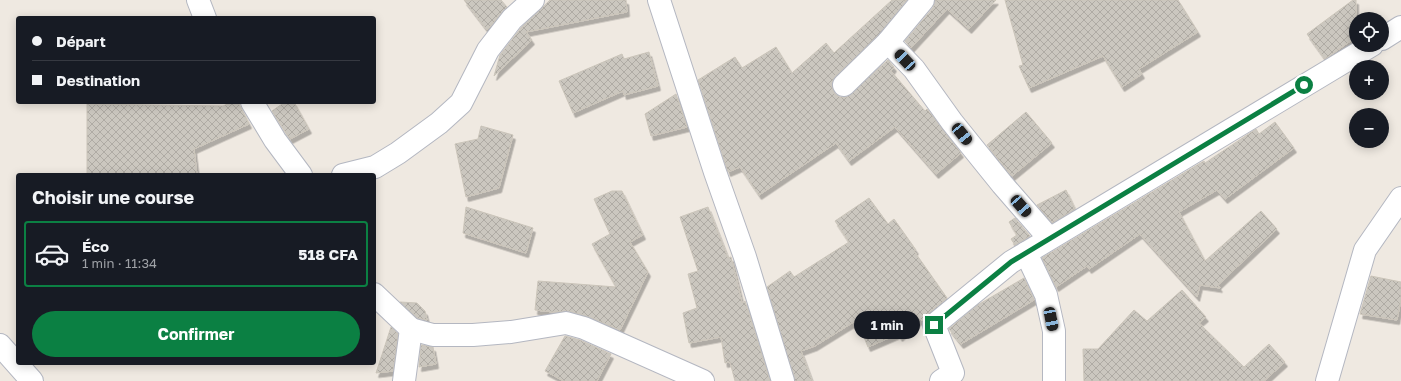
<!DOCTYPE html>
<html lang="fr">
<head>
<meta charset="utf-8">
<style>
	body { margin:0; font-family:"Golos Text",sans-serif; background:#20242c; color:#f1f3f6; height:100vh; display:flex; flex-direction:column; font-size:15px; white-space:nowrap }
	* { box-sizing:border-box; margin:0 }
	p { font-size:13px; color:#9ea1a6 }
	.icon { flex:none; width:22px; height:22px; fill:none; stroke:currentColor; stroke-width:2; stroke-linecap:round; stroke-linejoin:round }
	.map { position:relative; flex:1; overflow:hidden }
	.details { position:absolute; left:16px; top:173px; width:360px; height:192px; display:flex; flex-direction:column; background:#171b24; border-radius:4px; box-shadow:0 2px 10px #0003 }
	.details>* { flex:none }
	.guide { position:absolute; left:16px; top:16px; width:360px; height:88px; border-radius:4px; box-shadow:0 2px 10px #0003; display:grid; align-content:center; height:88px; padding:0 16px; background:#171b24 }
	.buttons { position:absolute; left:1349px; top:12px; display:grid; gap:8px }
	.buttons a { display:grid; place-items:center; width:40px; height:40px; border-radius:50%; background:#171b24; box-shadow:0 2px 10px #0003; font-size:20px }
	.end { position:absolute; width:18px; height:18px; margin:-9px; border:5px solid #0b8043; background:#fff; box-shadow:0 0 0 2px #fff }
	.from { border-radius:50% }
	.bubble { position:absolute; height:28px; border-radius:14px; background:#171b24; box-shadow:0 2px 10px #0003; font-size:13px; font-weight:700; line-height:28px; text-align:center }
	.car { position:absolute; width:12px; height:24px; margin:-12px -6px; border-radius:5px; box-shadow:0 0 3px 1px #0007; background:linear-gradient(#222 24%,#8ab4d8 0 40%,#222 0 76%,#8ab4d8 0 86%,#222 0) }
	.guide b { display:flex; align-items:center; gap:14px; height:38px; font-size:15px }
	.guide b+b { border-top:1px solid #363941 }
	.guide i { width:10px; height:10px; background:#f1f3f6 }
	ul { padding:0; list-style:none }
	li { display:flex; align-items:center; gap:12px; height:66px; margin:0 8px 6px; padding:0 8px; border:2px solid #363941; border-radius:4px }
	li div { flex:1 }
	li b { display:block; font-size:15px }
	li em { font-style:normal; font-weight:700 }
	li.selected { border-color:#0b8043 }
	li>.icon { width:36px; height:36px; stroke-width:1.5 }
	h2 { padding:0 16px; font-size:18px; line-height:48px }
	.primary-button { display:flex; gap:8px; margin-top:auto; padding:8px 16px }
	.primary-button a { flex:1; height:46px; border-radius:24px; background:#0b8043; color:#fff; font-size:16px; font-weight:700; line-height:46px; text-align:center }
	.map>svg:first-child { display:block }
	.building { fill:url(#building-cross-hatch); stroke:#cbc5ba; filter:url(#shadow) }
	.lines { fill:none; stroke-linecap:round; stroke-linejoin:round }
	.street-casing { stroke:#b4b7c1; stroke-width:24 }
	.street { stroke:#fff; stroke-width:22 }
	.route { stroke:#0b8043; stroke-width:5 }
</style>
</head>
<body>
<div class="map">
<svg width="1401" height="381" viewBox="0 0 1401 381">
	<defs>
		<pattern id="building-cross-hatch" width="8" height="8" patternUnits="userSpaceOnUse"><rect width="8" height="8" fill="#cbc7bf"/><path d="M0 0l8 8M0 8l8-8" fill="none" stroke="#afaba4"/></pattern>
		<filter id="shadow"><feDropShadow dx="2.5" dy="4.5" stdDeviation="0" flood-color="#0004"/></filter>
	</defs>
	<rect width="100%" height="100%" fill="#efe9e1"/>
	<g class="building">
		<polygon points="464,0 501,0 507,7 487,30"/>
		<polygon points="550,0 626,0 627,12 526,32 532,40 494,76 500,55 521,28"/>
		<polygon points="892,0 907,0 879,34 835,76 832,82 832,88 835,94 840,97 847,97 888,60 894,67 891,71 925,111 927,109 931,114 961,153 936,174 895,127 849,161 836,143 759,195 740,167 728,172 698,80 735,57 742,68 776,47 792,73 826,43 834,53"/>
		<polygon points="935,0 996,0 969,29 947,9 911,48 905,41 933,8"/>
		<polygon points="1005,0 1178,0 1198,32 1139,69 1142,74 1122,87 1103,56 1029,88 1019,66 1023,65"/>
		<polygon points="1353,0 1356,0 1356,37 1325,59 1307,34"/>
		<polygon points="649,52 658,86 624,95 623,91 573,113 559,81 622,54 624,59"/>
		<polygon points="676,94 687,127 651,136 645,114"/>
		<polygon points="232,102 238,102 249,124 194,149 197,175 87,175 87,104 223,106"/>
		<polygon points="285,102 294,102 309,129 290,139 272,111"/>
		<polygon points="1026,112 1052,143 1012,176 987,145"/>
		<polygon points="1275,122 1294,148 1225,199 1217,190 1179,212 1205,261 1261,211 1277,229 1218,285 1220,288 1200,285 1197,297 1140,234 1089,269 1087,266 1056,287 1042,258 1204,161 1205,163 1256,129 1259,134"/>
		<polygon points="481,126 513,135 499,188 466,197 455,144 478,139"/>
		<polygon points="1066,190 1075,209 1052,223 1037,205"/>
		<polygon points="612,191 622,191 643,235 630,242 648,272 620,330 589,317 569,311 553,312 535,310 538,281 616,287 592,244 610,234 594,199"/>
		<polygon points="869,198 888,224 894,219 916,250 914,251 947,298 926,315 922,321 921,319 900,337 898,334 868,347 857,320 815,346 801,351 812,381 795,381 767,287 790,271 794,277 849,242 835,221"/>
		<polygon points="466,207 533,228 526,253 463,233"/>
		<polygon points="708,207 728,258 731,257 742,303 745,301 770,381 735,381 730,362 725,363 721,337 689,343 683,313 697,308 688,274 698,271 680,217"/>
		<polygon points="1015,218 1030,236 1015,245 1011,239 1017,235 1009,222"/>
		<polygon points="1371,276 1401,282 1401,299 1397,320 1360,314"/>
		<polygon points="1024,278 1034,300 961,344 949,329 976,306"/>
		<polygon points="1182,290 1206,317 1199,323 1244,367 1269,344 1285,362 1264,381 1084,381 1083,349 1098,349 1134,310 1147,321"/>
		<polygon points="400,302 417,303 425,311 427,320 417,318"/>
		<polygon points="391,327 398,334 393,371 376,373"/>
		<polygon points="565,336 580,340 611,354 597,381 564,381 545,371"/>
		<polygon points="421,345 433,347 436,364 419,367"/>
	</g>
	<g class="lines">
		<g class="street-casing">
			<g id="street">
				<polyline points="198,0 205,18"/>
				<polyline points="659,0 715,172 745,257 783,381"/>
				<polyline points="923,0 888,42 914,69 952,122 1002,184 1049,238"/>
				<polyline points="1382,39 1401,27"/>
				<polyline points="844,85 888,42"/>
				<polyline points="252,102 275,140 301,175"/>
				<polyline points="343,175 375,167 398,153 439,123 461,103 488,50 512,19 533,0"/>
				<polyline points="1026,253 1046,295 1054,331 1054,381"/>
				<polyline points="374,294 411,329 433,335 473,335 511,332 566,323 584,328 703,381"/>
				<polyline points="0,345 32,381"/>
				<polyline points="404,381 411,329"/>
				<polyline points="941,381 953,373 934,325 1011,262 1372,45"/>
				<polyline points="1327,381 1365,250 1401,198"/>
			</g>
		</g>
		<use href="#street" class="street"/>
	</g>
	<g class="lines">
		<polyline class="route" points="934,325 1011,262 1304,85"/>
	</g>
</svg>
<div class="buttons">
<a><svg class="icon" aria-label="locate" viewBox="0 0 24 24"><circle cx="12" cy="12" r="6"/><path d="M12 2v4M12 18v4M2 12h4M18 12h4"/></svg></a>
<a>+</a>
<a>−</a>
</div>
<i class="end from" style="left:1304px;top:85px"></i>
<i class="end" style="left:934px;top:325px"></i>
<div class="bubble" style="left:854px;top:311px;width:66px">1 min</div>
<i class="car" style="left:905px;top:60px;rotate:317deg"></i>
<i class="car" style="left:962px;top:134px;rotate:141deg"></i>
<i class="car" style="left:1021px;top:206px;rotate:139deg"></i>
<i class="car" style="left:1051px;top:319px;rotate:169deg"></i>
<div class="guide">
<b><i class="from"></i>Départ</b>
<b><i></i>Destination</b>
</div>
<section class="details">
<h2>Choisir une course</h2>
<ul>
<li class="selected"><svg class="icon" aria-label="car" viewBox="0 0 24 24"><path d="M5 17H2v-5l4-1 3-4h7l3 4 3 1v5h-3M9 17h6M6 11h13"/><circle cx="7" cy="17" r="2"/><circle cx="17" cy="17" r="2"/></svg><div><b>Éco</b><p>1 min · 11:34</p></div><em>518 CFA</em></li>
</ul>
<div class="primary-button"><a>Confirmer</a></div>
</section>
</div>
</body>
</html>
